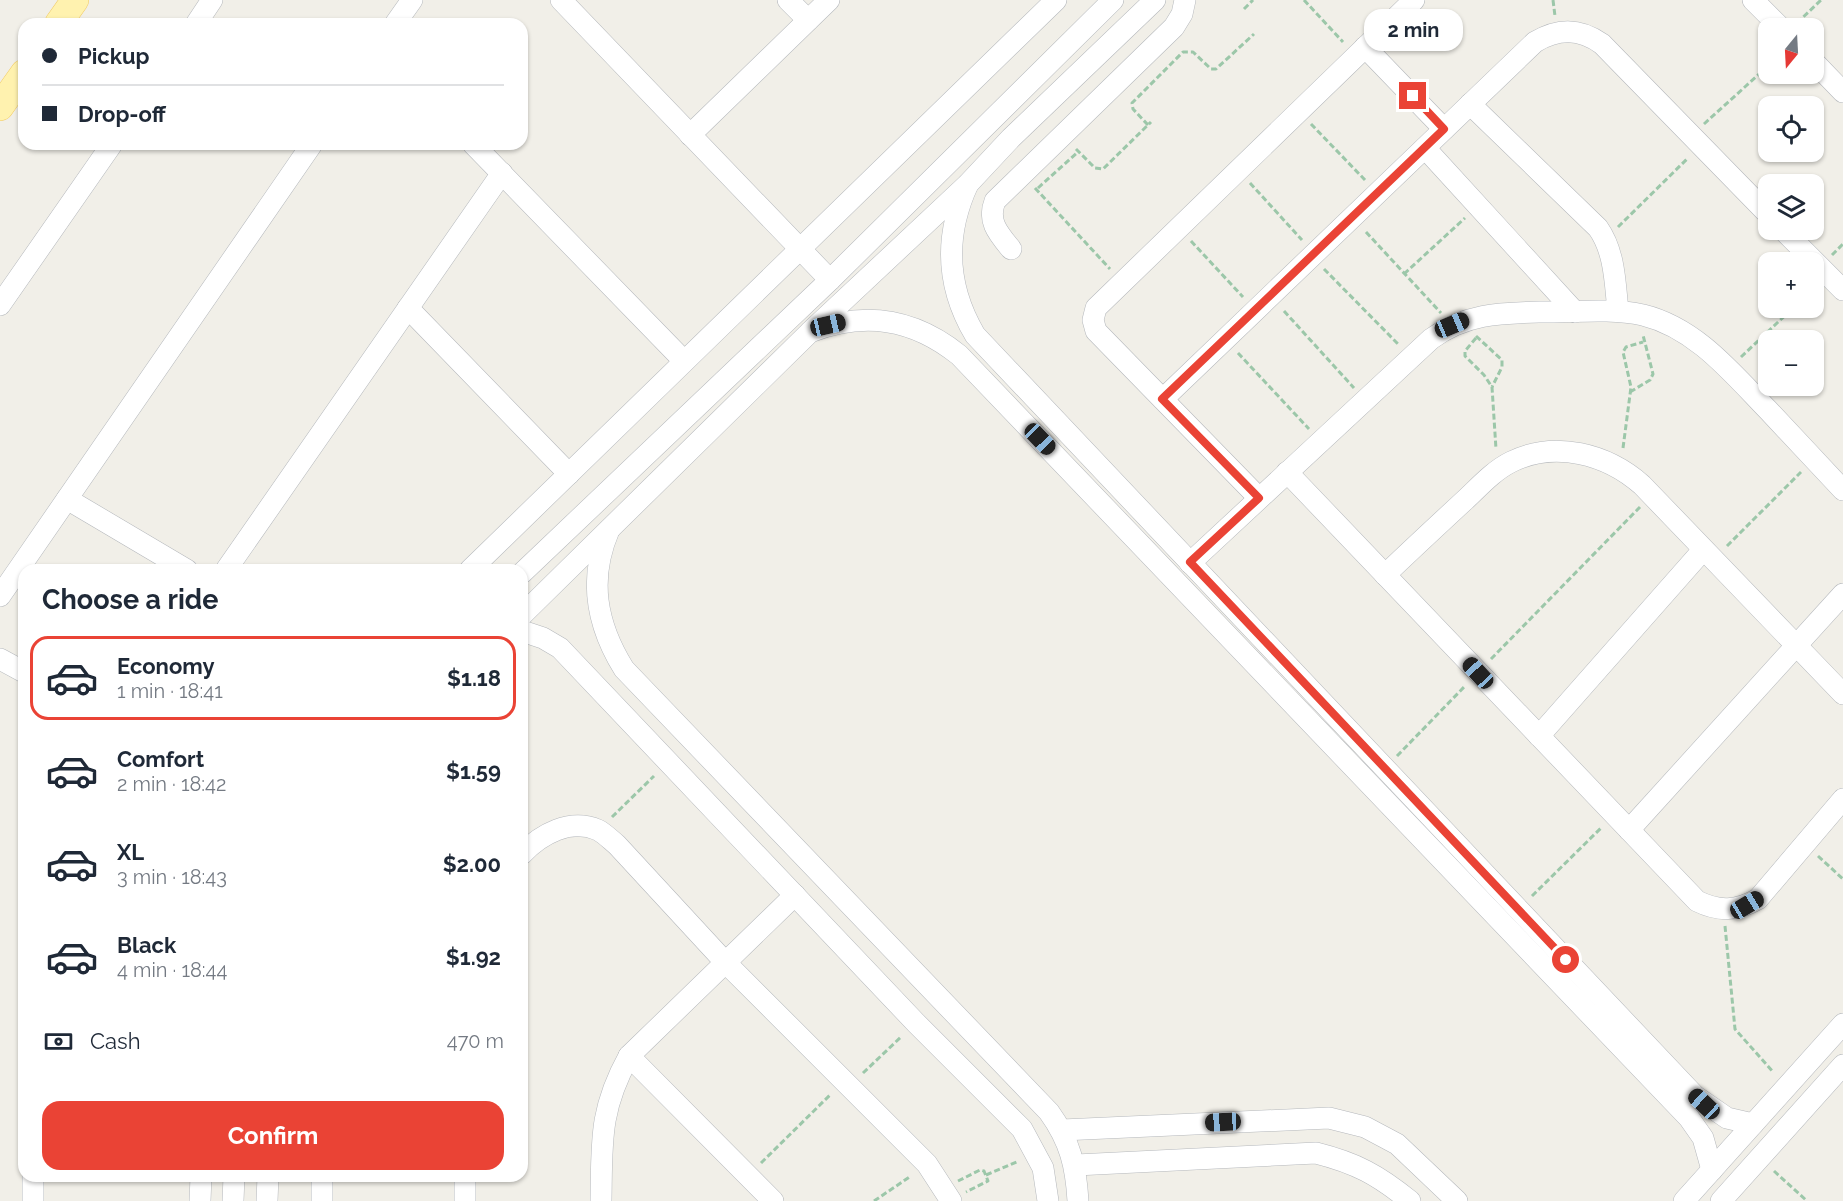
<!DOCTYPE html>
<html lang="en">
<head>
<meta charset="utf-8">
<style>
	body { margin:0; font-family:Raleway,sans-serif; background:#f2f2f3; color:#1f2937; height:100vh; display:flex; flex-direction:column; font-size:22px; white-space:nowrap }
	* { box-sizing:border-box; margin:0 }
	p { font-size:20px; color:#747a83 }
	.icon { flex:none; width:33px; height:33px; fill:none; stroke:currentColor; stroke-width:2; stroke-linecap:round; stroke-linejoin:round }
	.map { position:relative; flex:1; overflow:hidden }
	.panel { position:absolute; left:18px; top:564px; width:510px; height:618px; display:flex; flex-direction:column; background:#fff; border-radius:18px; box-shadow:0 2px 4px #0004 }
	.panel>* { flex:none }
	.guide { position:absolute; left:18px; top:18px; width:510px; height:132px; border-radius:18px; box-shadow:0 2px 4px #0004; display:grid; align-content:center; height:132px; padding:0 24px; background:#fff }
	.needle { width:39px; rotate:198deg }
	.controls { position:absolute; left:1758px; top:18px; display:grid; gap:12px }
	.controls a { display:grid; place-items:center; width:66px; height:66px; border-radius:12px; background:#fff; box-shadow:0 2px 4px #0004; font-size:30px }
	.end { position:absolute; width:27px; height:27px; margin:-14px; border:8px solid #ea4335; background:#fff; box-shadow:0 0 0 3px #fff }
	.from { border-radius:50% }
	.bubble { position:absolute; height:42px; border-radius:18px; background:#fff; box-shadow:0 2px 4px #0004; font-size:20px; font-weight:700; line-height:42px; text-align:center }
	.car { position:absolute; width:18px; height:36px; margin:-18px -9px; border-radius:8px; box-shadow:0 0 4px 2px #0007; background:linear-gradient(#222 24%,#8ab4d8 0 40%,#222 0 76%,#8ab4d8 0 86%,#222 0) }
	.guide b { display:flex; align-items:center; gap:21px; height:57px; font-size:22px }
	.guide b+b { border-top:2px solid #e0e1e3 }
	.guide i { width:15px; height:15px; background:#1f2937 }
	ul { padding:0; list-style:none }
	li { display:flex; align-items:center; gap:18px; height:84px; margin:0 12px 9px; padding:0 12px; border:3px solid transparent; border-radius:18px }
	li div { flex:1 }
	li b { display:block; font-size:22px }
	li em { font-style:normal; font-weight:700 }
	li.current { border-color:#ea4335 }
	li>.icon { width:54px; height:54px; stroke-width:1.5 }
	h2 { padding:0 24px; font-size:27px; line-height:72px }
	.pay { display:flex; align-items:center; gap:15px; height:66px; padding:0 24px; font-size:22px }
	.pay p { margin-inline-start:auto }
	.cta { display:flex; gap:12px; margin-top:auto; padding:12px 24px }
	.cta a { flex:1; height:69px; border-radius:18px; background:#ea4335; color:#fff; font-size:24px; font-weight:700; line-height:69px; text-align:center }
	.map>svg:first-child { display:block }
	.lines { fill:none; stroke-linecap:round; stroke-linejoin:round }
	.minor-casing { stroke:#b5b8bc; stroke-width:22 }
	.major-casing { stroke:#f2c960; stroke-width:28 }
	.path { stroke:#9cc7a9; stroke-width:3; stroke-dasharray:6 3; stroke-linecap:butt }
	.minor { stroke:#fff; stroke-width:21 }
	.major { stroke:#fff2af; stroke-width:27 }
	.route { stroke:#ea4335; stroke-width:8 }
</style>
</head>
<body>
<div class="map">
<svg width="1843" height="1201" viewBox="0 0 1843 1201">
	<rect width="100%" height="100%" fill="#f1efe8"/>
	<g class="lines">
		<g class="minor-casing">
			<g id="minor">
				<polyline points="561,0 830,280"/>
				<polyline points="788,0 808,20"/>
				<polyline points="1753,0 1781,28"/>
				<polyline points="196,24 212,0"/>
				<polyline points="395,24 412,0"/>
				<polyline points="1365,47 1444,129"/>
				<polyline points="1814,62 1843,92"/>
				<path d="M1470 104 1598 228C1615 252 1615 283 1618 311"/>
				<polyline points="690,135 829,0"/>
				<polyline points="473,144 684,361"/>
				<polyline points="1425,148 1575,312"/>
				<path d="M968 184C944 236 946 286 975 335L1695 1096 1727 1118 1753 1124"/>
				<polyline points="1783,230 1843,290"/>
				<path d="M1011 249C998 233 987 221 995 201L1174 27 1182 14 1185 0"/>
				<polyline points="0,305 112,144"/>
				<polyline points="408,308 569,474"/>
				<path d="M810 332C864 311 913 318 959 355L1689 1118 1703 1138 1712 1170"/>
				<path d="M1163 399 1535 42C1558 28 1580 28 1602 44L1768 214"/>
				<path d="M1287 472 1697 901C1719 912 1737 911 1758 899L1843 799"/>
				<polyline points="1259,498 1096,331 1093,320 1096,308 1414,0"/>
				<polyline points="67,499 187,570"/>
				<path d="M609 530C588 579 596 624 624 669L1049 1112C1070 1141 1076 1166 1078 1201"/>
				<path d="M1190 563 1431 339C1466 313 1501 313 1543 312 1576 312 1611 308 1643 315 1696 328 1732 373 1768 410 1793 437 1818 463 1843 490"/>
				<polyline points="226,570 502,173"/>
				<polyline points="470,570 1056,0"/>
				<polyline points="522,573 830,280 1113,0"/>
				<path d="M1385 575C1411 550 1438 525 1465 500 1479 487 1493 471 1511 462 1555 440 1607 454 1642 485L1843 694"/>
				<polyline points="0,596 312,144"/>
				<polyline points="522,615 810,332 968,184 1011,138 1155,0"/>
				<polyline points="522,631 543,638 560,648 916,1023 1022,1129 1043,1168 1048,1201"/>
				<polyline points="0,659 24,672"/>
				<polyline points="1539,736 1703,550"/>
				<polyline points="1629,830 1843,594"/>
				<path d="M522 854C541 834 570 818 598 830 604 833 611 840 617 845L725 962 927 1164 951 1201"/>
				<polyline points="629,1056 773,1201"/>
				<polyline points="1062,1130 1329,1118 1365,1127 1397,1144 1457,1201"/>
				<path d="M1076 1165 1316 1153C1356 1163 1378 1175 1410 1201"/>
				<polyline points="33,1201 33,1176"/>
				<polyline points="200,1201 201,1176"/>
				<polyline points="233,1201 234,1176"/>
				<polyline points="267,1201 268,1176"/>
				<polyline points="322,1201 322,1176"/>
				<polyline points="465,1201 465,1176"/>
				<path d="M601 1201C602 1142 599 1110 629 1056L795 895"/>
				<polyline points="1684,1201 1843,1024"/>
				<polyline points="1721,1201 1843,1065"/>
			</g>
		</g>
		<g class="major-casing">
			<g id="major">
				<polyline points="58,24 75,0"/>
				<polyline points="0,107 24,73"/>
			</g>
		</g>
		<g class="path">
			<polyline points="1304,0 1343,42"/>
			<polyline points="1553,0 1555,16"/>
			<polyline points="1244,9 1253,0"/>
			<polyline points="1797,23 1821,0"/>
			<polyline points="1311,124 1365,180"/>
			<polyline points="1704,124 1768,66"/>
			<polyline points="1148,125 1133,109 1132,103 1183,52 1193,52 1211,69 1216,69 1254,34"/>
			<polyline points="1076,149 1095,168 1103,169 1151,122"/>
			<polyline points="1250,183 1302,240"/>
			<polyline points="1035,188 1110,269"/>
			<polyline points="1038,188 1079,151"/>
			<polyline points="1618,227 1688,158"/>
			<polyline points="1366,232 1441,313"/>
			<polyline points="1191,241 1243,297"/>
			<polyline points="1832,255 1843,244"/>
			<polyline points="1324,269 1399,345"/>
			<polyline points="1404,274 1465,218"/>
			<polyline points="1284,311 1354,388"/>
			<polyline points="1476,336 1502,360 1502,367 1492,387"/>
			<polyline points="1476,338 1465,351 1465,356 1484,375 1492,387 1496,449"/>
			<polyline points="1238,353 1309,429"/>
			<polyline points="1741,357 1793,308"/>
			<polyline points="1630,392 1650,380 1653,374 1643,335"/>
			<polyline points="1623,448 1631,387 1623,352 1626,347 1643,342"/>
			<polyline points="1727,546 1801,472"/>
			<polyline points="1491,659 1640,507"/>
			<polyline points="1397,756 1466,685"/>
			<polyline points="612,817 654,776"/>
			<polyline points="1818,856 1843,879"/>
			<polyline points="1532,896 1602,827"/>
			<polyline points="1725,926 1735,1029 1773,1072"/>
			<polyline points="863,1073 902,1036"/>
			<polyline points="761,1163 831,1094"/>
			<polyline points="1774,1171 1807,1201"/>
			<polyline points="986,1175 1019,1161"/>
			<polyline points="958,1181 980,1170 984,1171 988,1181 966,1192"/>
			<polyline points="874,1201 911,1176"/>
		</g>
		<use href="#minor" class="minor"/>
		<use href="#major" class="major"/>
	</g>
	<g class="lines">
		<polyline class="route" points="1413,96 1444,129 1162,399 1259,498 1190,562 1566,960"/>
	</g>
</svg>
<div class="controls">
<a><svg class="needle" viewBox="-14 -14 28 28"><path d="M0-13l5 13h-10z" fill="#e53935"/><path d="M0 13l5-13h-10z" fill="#747a83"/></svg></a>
<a><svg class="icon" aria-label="locate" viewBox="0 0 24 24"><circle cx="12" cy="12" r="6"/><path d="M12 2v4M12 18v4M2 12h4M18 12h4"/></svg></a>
<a><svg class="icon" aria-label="layers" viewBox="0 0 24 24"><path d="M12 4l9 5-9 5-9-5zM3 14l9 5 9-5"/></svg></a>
<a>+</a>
<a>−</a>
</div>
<i class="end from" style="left:1566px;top:960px"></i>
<i class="end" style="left:1413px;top:96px"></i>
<div class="bubble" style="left:1364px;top:9px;width:99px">2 min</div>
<i class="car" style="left:828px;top:325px;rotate:77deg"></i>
<i class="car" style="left:1452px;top:325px;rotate:67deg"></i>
<i class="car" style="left:1040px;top:439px;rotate:136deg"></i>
<i class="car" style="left:1478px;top:673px;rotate:317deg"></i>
<i class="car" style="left:1747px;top:905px;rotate:59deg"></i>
<i class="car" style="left:1704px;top:1104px;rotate:313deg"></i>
<i class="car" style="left:1223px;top:1122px;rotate:267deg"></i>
<div class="guide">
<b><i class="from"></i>Pickup</b>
<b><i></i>Drop-off</b>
</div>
<section class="panel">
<h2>Choose a ride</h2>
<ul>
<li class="current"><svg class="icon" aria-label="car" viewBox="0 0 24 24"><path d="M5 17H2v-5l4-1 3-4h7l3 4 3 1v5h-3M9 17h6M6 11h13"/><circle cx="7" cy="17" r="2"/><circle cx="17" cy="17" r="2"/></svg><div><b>Economy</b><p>1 min · 18:41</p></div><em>$1.18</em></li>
<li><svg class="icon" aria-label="car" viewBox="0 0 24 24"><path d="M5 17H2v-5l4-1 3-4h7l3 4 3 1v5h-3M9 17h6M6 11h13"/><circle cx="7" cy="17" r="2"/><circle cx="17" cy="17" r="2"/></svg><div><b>Comfort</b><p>2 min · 18:42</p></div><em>$1.59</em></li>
<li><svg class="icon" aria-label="car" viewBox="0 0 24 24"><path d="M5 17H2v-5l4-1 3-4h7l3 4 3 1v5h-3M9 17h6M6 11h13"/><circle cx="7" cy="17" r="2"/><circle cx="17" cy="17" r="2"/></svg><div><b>XL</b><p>3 min · 18:43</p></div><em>$2.00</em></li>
<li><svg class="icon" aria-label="car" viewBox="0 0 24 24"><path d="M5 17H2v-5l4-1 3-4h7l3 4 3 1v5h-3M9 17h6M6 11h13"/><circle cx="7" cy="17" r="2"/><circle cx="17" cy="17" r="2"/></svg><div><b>Black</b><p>4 min · 18:44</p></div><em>$1.92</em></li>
</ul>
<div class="pay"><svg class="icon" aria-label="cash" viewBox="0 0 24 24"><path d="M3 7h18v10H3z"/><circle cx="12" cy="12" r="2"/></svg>Cash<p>470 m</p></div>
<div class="cta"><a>Confirm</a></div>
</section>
</div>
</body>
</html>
